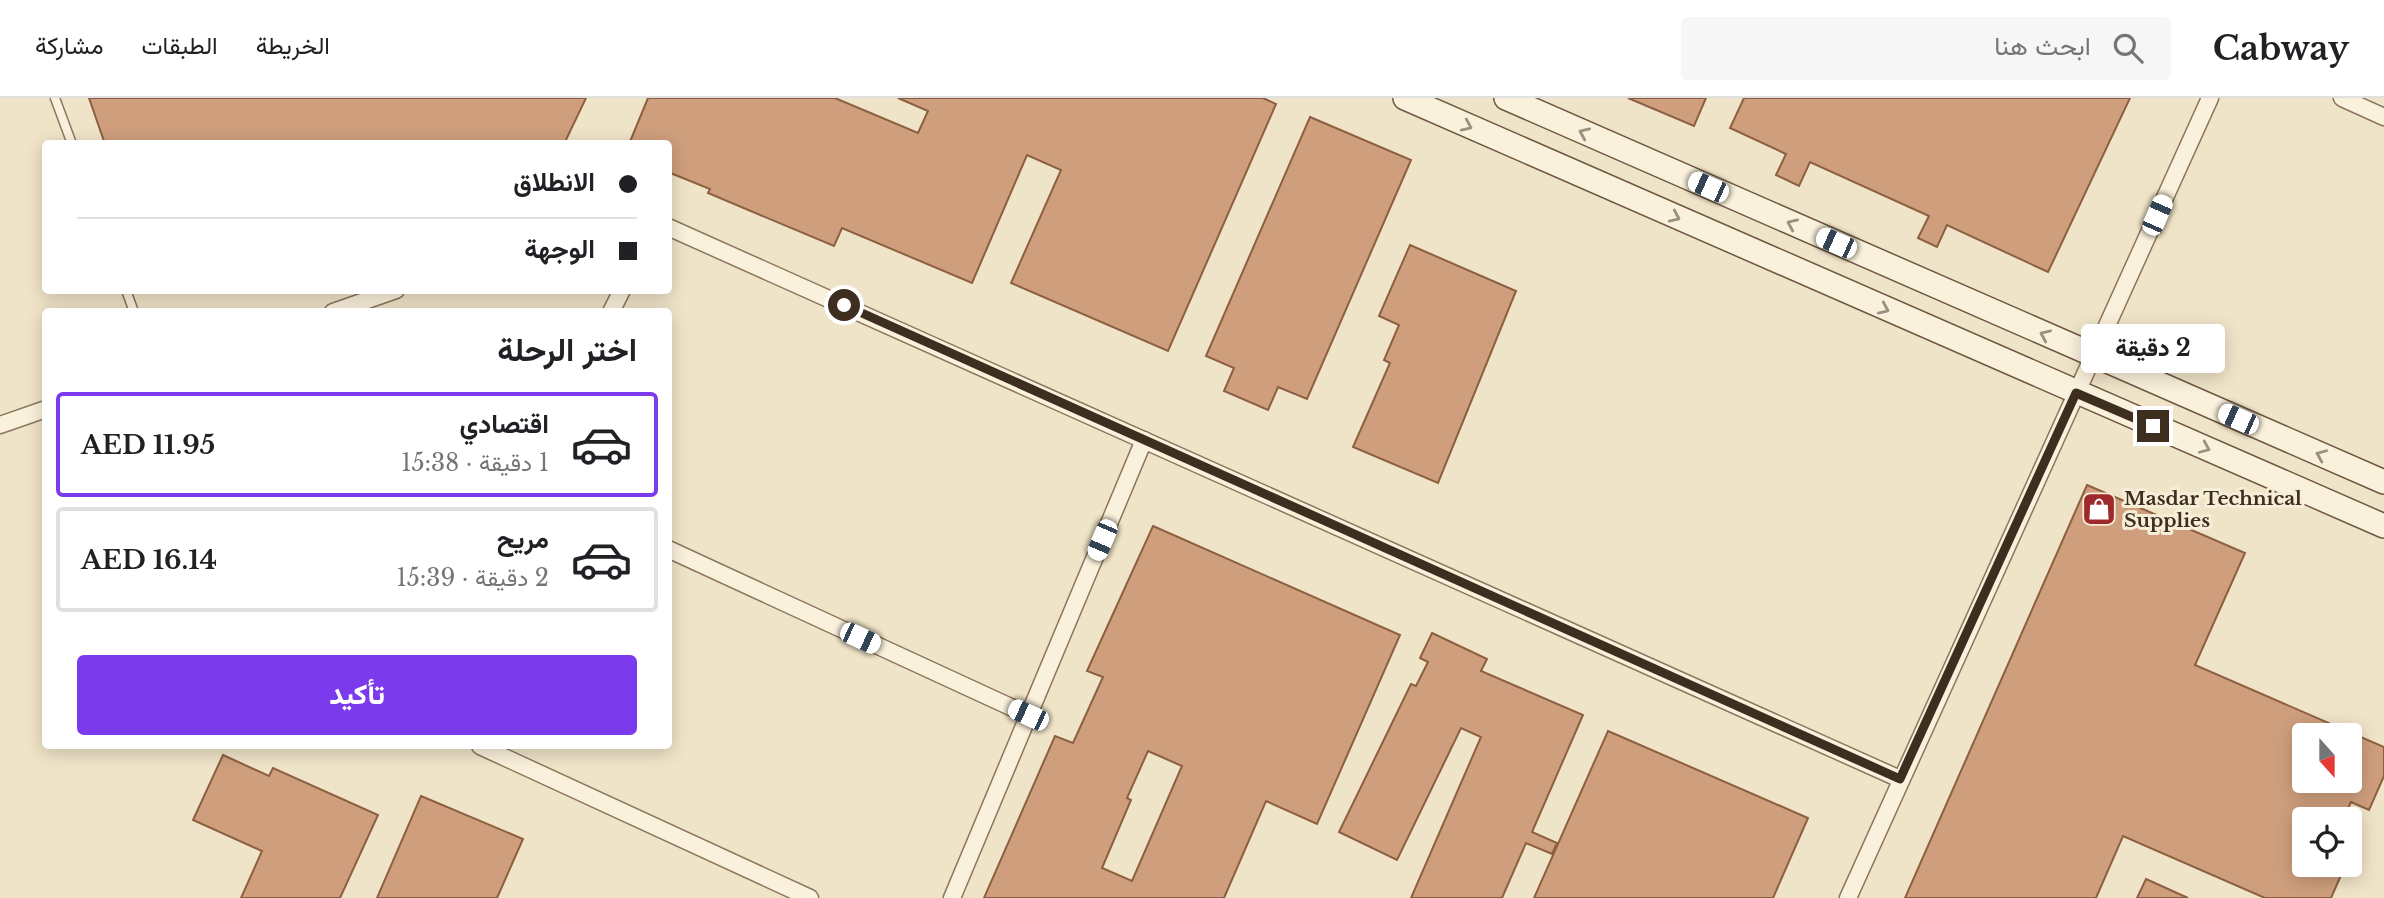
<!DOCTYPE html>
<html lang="ar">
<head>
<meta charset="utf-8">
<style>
	body { margin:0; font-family:"Libre Baskerville",Vazirmatn,serif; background:#f6f6f6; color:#202124; direction:rtl; height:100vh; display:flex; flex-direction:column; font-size:26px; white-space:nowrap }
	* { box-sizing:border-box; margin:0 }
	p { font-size:23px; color:#757577 }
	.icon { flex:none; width:38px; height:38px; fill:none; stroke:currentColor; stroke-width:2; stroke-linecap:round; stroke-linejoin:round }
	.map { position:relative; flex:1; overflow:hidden; direction:ltr }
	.drawer { position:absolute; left:42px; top:210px; width:630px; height:441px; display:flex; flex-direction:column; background:#fff; border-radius:7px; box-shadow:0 4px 18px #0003; direction:rtl }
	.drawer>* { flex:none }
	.hud { position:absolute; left:42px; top:42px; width:630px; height:154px; border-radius:7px; box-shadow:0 4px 18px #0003; direction:rtl; display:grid; align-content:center; height:154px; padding:0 35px; background:#fff }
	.needle { width:46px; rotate:159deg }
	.fabs { position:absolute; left:2292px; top:625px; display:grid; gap:14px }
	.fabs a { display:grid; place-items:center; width:70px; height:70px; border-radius:7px; background:#fff; box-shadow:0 4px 18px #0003; font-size:35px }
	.end { position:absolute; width:32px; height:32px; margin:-16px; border:9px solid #3d2e20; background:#fff; box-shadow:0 0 0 4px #fff }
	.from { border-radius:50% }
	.bubble { position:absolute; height:49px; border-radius:7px; background:#fff; box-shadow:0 4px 18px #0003; font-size:23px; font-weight:800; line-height:49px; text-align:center; direction:rtl }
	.car { position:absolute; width:21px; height:42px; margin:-21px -10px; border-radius:9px; box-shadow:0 0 5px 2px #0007; background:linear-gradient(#fff 24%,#345 0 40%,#fff 0 76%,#345 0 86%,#fff 0) }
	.hud b { display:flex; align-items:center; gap:24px; height:66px; font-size:26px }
	.hud b+b { border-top:2px solid #e0e0e0 }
	.hud i { width:18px; height:18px; background:#202124 }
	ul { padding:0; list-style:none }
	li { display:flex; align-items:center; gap:21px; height:105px; margin:0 14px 10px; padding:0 21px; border:4px solid #e0e0e0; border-radius:7px }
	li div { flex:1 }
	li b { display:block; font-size:26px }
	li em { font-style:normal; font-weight:800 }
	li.selected { border-color:#7c3aed }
	li>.icon { width:63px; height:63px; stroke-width:1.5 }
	h2 { padding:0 35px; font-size:32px; line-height:84px }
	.primary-button { display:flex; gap:14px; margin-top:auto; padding:14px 35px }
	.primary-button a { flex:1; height:80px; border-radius:7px; background:#7c3aed; color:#fff; font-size:28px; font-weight:800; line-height:80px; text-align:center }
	header { display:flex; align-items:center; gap:42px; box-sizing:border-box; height:98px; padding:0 35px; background:#fff; border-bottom:2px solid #e0e0e0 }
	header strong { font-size:33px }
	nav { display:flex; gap:38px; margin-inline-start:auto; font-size:24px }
	.search { width:490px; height:63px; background:#f6f6f6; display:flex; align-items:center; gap:18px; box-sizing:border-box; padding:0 24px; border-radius:7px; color:#757577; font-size:26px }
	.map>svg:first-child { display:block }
	.building { fill:#cf9f7d; stroke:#8d5f41; stroke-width:2; fill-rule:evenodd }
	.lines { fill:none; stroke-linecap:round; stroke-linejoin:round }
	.lane-casing { stroke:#8d765c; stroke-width:11 }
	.street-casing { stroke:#8d765c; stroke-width:19 }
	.secondary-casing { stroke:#6f573f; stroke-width:26 }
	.lane { stroke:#faf1dc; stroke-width:8 }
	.street { stroke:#faf1dc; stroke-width:16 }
	.secondary { stroke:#faf1dc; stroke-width:23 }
	.oneway { stroke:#9c907e }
	.route { stroke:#3d2e20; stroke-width:9 }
	.labels { text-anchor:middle; stroke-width:6; stroke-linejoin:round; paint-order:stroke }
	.poi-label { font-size:19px; font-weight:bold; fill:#3d2e20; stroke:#f7eed8; text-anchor:start }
</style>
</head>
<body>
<header>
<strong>Cabway</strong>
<div class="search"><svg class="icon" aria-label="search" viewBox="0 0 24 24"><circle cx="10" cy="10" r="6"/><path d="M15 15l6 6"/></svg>ابحث هنا</div>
<nav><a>الخريطة</a><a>الطبقات</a><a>مشاركة</a></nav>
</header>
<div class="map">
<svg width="2384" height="800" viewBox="0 0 2384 800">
	<rect width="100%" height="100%" fill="#f0e4c8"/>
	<g class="building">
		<polygon points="89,0 586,0 564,46 105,46"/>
		<polygon points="648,0 835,0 918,35 928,13 898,0 1263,0 1276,6 1168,253 1011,185 1061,72 1027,57 972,185 842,130 834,148 708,95 710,91 668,74 668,46 629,46"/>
		<polygon points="1628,0 1706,0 1694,28"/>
		<polygon points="1744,0 2130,0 2048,174 1947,127 1937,149 1918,140 1929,118 1810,64 1799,88 1776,77 1786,56 1730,30"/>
		<polygon points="1310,19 1411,62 1307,301 1278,289 1268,312 1224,293 1234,270 1206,258"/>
		<polygon points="1410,147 1516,193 1438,385 1353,349 1390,265 1384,262 1399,227 1379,218"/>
		<path d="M2087 387 2245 455 2195 567 2384 649V678L2369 712 2351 704 2343 721H2305V766H2346L2331 800H2265L2123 738 2096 800H1905ZM2305 637H2350V682H2305Z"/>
		<path d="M1153 428 1400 537 1317 726 1266 703 1224 800H984L1055 638 1073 645 1103 579 1087 573ZM1148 653 1182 668 1132 783 1102 770 1131 702 1127 700Z"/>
		<polygon points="1432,535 1487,561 1481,573 1583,617 1532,734 1557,745 1552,756 1526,745 1502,800 1411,800 1481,639 1461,630 1397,762 1339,734 1411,586 1416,588 1428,564 1420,560"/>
		<polygon points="1608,633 1808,720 1773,800 1534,800"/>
		<polygon points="223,657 269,678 273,670 378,717 340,800 241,800 262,753 193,722"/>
		<polygon points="421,698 523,741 497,800 377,800"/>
		<polygon points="2146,781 2188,800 2137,800"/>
	</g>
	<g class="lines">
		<g class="lane-casing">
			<g id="lane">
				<polyline points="55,0 72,46"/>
				<polyline points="126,192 134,214"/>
			</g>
		</g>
		<g class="street-casing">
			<g id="street">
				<polyline points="2342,0 2384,19"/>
				<polyline points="668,129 1900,681"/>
				<polyline points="333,214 396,192"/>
				<polyline points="611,214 622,192"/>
				<polyline points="0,327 46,311"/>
				<polyline points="668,451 1028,617"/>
				<polyline points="480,648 810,800"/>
				<polyline points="952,800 1144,342"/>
				<polyline points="1848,800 2210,0"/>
			</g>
		</g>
		<g class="secondary-casing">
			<g id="secondary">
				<polyline points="1405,0 2384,428"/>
				<polyline points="1506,0 2384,384"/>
			</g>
		</g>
		<use href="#lane" class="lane"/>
		<use href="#street" class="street"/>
		<use href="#secondary" class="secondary"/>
	</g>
	<defs><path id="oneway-chevron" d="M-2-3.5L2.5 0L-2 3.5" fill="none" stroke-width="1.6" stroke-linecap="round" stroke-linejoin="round" transform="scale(1.75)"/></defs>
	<g class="oneway">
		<use href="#oneway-chevron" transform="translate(1467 28) rotate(24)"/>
		<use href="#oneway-chevron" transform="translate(1584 35) rotate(-156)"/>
		<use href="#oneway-chevron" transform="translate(1675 119) rotate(24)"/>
		<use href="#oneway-chevron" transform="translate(1792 126) rotate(-156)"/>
		<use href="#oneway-chevron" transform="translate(1884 211) rotate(24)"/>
		<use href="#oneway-chevron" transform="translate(2045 237) rotate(-156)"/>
		<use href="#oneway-chevron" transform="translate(2205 350) rotate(23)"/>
		<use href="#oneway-chevron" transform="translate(2321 357) rotate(-157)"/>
	</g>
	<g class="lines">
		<polyline class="route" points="844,207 1900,681 2076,295 2153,328"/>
	</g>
	<defs>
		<g id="shop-square" transform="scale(1.75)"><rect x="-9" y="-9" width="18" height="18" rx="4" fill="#9e2a2b" stroke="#f7eed8"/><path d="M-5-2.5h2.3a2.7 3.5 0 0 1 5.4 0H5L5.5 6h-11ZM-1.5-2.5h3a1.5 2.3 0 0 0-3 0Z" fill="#fff"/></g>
	</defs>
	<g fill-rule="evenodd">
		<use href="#shop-square" x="2099" y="411"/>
	</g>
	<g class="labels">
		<g class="poi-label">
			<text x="2124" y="407">Masdar Technical<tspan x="2124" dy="22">Supplies</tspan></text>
		</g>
	</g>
</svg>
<div class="fabs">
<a><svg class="needle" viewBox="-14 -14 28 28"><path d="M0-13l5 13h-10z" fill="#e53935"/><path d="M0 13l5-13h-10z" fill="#757577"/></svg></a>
<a><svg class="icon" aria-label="locate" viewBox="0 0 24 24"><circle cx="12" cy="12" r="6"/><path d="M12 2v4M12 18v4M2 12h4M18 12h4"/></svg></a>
</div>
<i class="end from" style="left:844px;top:207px"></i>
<i class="end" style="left:2153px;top:328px"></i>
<div class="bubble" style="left:2081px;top:226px;width:144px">2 دقيقة</div>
<i class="car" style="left:1708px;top:89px;rotate:294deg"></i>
<i class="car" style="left:2157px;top:117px;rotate:24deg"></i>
<i class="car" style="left:1836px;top:145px;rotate:294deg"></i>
<i class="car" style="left:2238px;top:321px;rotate:294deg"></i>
<i class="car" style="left:1102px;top:442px;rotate:203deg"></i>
<i class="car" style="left:860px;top:540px;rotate:115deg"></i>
<i class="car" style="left:1028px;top:617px;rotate:295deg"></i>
<div class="hud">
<b><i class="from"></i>الانطلاق</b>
<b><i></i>الوجهة</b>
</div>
<section class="drawer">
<h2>اختر الرحلة</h2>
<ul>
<li class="selected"><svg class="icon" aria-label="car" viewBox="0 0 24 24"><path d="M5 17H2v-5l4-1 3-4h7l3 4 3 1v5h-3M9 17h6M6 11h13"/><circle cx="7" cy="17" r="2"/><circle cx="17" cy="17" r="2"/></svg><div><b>اقتصادي</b><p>1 دقيقة · 15:38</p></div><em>AED 11.95</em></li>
<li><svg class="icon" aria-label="car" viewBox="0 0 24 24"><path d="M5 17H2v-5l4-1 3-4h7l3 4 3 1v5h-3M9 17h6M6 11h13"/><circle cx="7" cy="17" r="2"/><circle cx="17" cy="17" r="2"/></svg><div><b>مريح</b><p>2 دقيقة · 15:39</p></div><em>AED 16.14</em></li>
</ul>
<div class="primary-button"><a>تأكيد</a></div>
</section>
</div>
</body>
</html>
